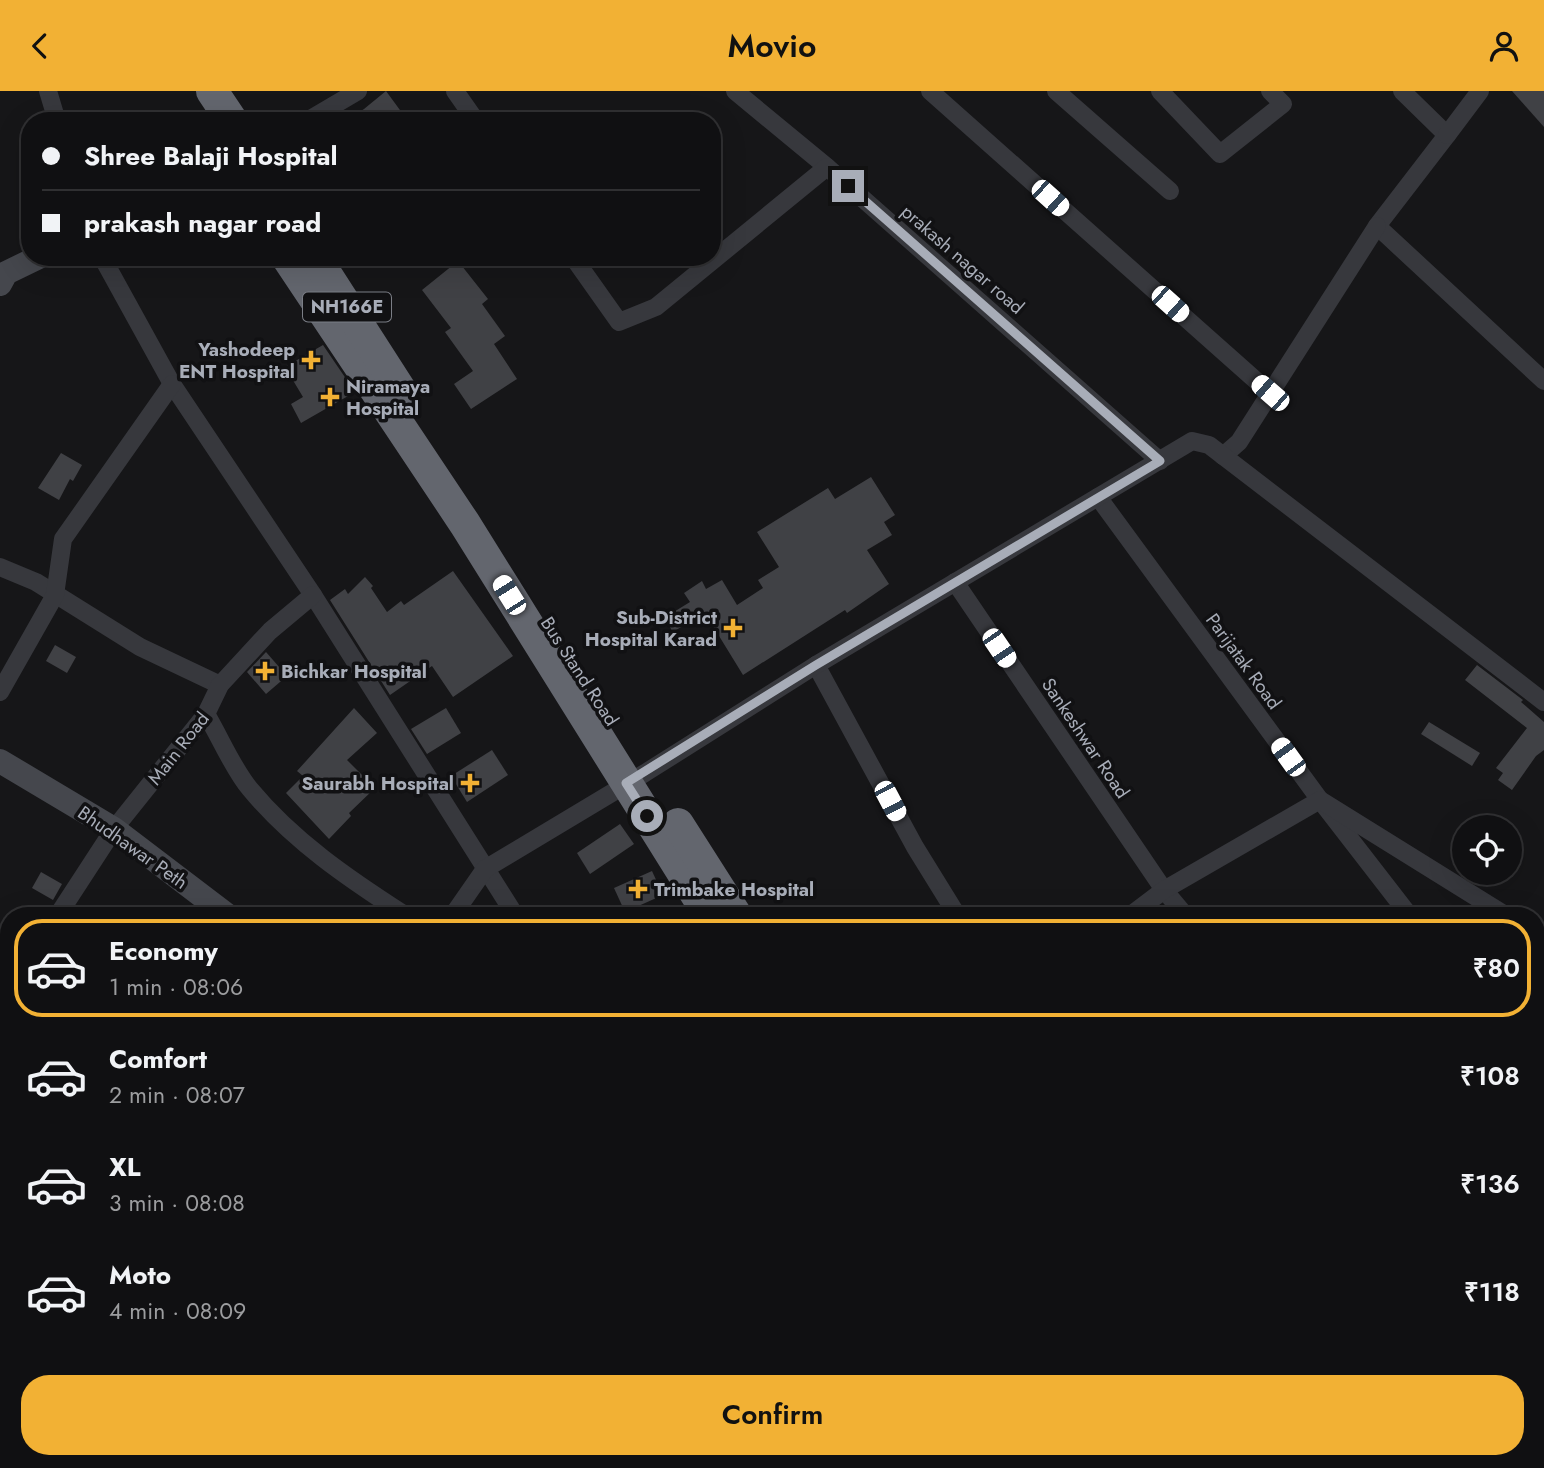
<!DOCTYPE html>
<html lang="en">
<head>
<meta charset="utf-8">
<style>
	body { margin:0; font-family:Jost,sans-serif; background:#19191b; color:#f1f3f6; height:100vh; display:flex; flex-direction:column; font-size:26px; white-space:nowrap }
	* { box-sizing:border-box; margin:0 }
	p { font-size:23px; color:#9c9d9f }
	.icon { flex:none; width:38px; height:38px; fill:none; stroke:currentColor; stroke-width:2; stroke-linecap:round; stroke-linejoin:round }
	.map { position:relative; flex:1; overflow:hidden }
	.sheet { position:absolute; left:0px; top:816px; width:1545px; height:562px; display:flex; flex-direction:column; background:#101012; border-radius:28px 28px 0 0; box-shadow:0 7px 28px #0002,0 0 0 2px #303032 }
	.sheet>* { flex:none }
	.top-card { position:absolute; left:21px; top:21px; width:700px; height:154px; border-radius:28px; box-shadow:0 7px 28px #0002,0 0 0 2px #303032; display:grid; align-content:center; height:154px; padding:0 21px; background:#101012 }
	.fabs { position:absolute; left:1452px; top:724px; display:grid; gap:14px }
	.fabs a { display:grid; place-items:center; width:70px; height:70px; border-radius:50%; background:#101012; box-shadow:0 7px 28px #0002,0 0 0 2px #303032; font-size:35px }
	.end { position:absolute; width:32px; height:32px; margin:-16px; border:9px solid #a8adb8; background:#111; box-shadow:0 0 0 4px #111 }
	.from { border-radius:50% }
	.car { position:absolute; width:21px; height:42px; margin:-21px -10px; border-radius:9px; box-shadow:0 0 5px 2px #0007; background:linear-gradient(#fff 24%,#345 0 40%,#fff 0 76%,#345 0 86%,#fff 0) }
	.top-card b { display:flex; align-items:center; gap:24px; height:66px; font-size:26px }
	.top-card b+b { border-top:2px solid #303032 }
	.top-card i { width:18px; height:18px; background:#f1f3f6 }
	ul { padding:12px 0 0; list-style:none }
	li { display:flex; align-items:center; gap:21px; height:98px; margin:0 14px 10px; padding:0 7px; border:4px solid transparent; border-radius:28px }
	li div { flex:1 }
	li b { display:block; font-size:26px }
	li em { font-style:normal; font-weight:600 }
	li.current { border-color:#f2b134 }
	li>.icon { width:63px; height:63px; stroke-width:1.5 }
	.primary-button { display:flex; gap:14px; margin-top:auto; padding:14px 21px }
	.primary-button a { flex:1; height:80px; border-radius:28px; background:#f2b134; color:#111; font-size:28px; font-weight:600; line-height:80px; text-align:center }
	header { display:flex; justify-content:space-between; align-items:center; height:91px; padding:0 21px; background:#f2b134; color:#111; font-size:32px; font-weight:600 }
	.map>svg:first-child { display:block }
	.building { fill:#404145 }
	.lines { fill:none; stroke-linecap:round; stroke-linejoin:round }
	.street { stroke:#37383d; stroke-width:18 }
	.secondary { stroke:#45474d; stroke-width:24 }
	.highway { stroke:#63666e; stroke-width:32 }
	.route { stroke:#a8adb8; stroke-width:9 }
	.poi-dot { fill:#f2b134; stroke:#111113; stroke-width:2.5 }
	.labels { text-anchor:middle; stroke-width:7; stroke-linejoin:round; paint-order:stroke }
	.shield { fill:#111113; stroke:#7b7e86; stroke-width:2 }
	.shield-label { font-size:18px; font-weight:bold; fill:#a8adb8 }
	.street-label { font-size:19px; fill:#a8adb8; stroke:#111113 }
	.poi-label { font-size:19px; font-weight:bold; fill:#a8adb8; stroke:#111113; text-anchor:end }
</style>
</head>
<body>
<header><svg class="icon" aria-label="back" viewBox="0 0 24 24"><path d="M15 5l-7 7 7 7"/></svg>Movio<svg class="icon" aria-label="person" viewBox="0 0 24 24"><circle cx="12" cy="8" r="4"/><path d="M4 21q1-7 8-7t8 7"/></svg></header>
<div class="map">
<svg width="1544" height="1377" viewBox="0 0 1544 1377">
	<rect width="100%" height="100%" fill="#161618"/>
	<g class="building">
		<polygon points="386,0 408,30 346,30 364,18"/>
		<polygon points="1512,0 1544,0 1544,36"/>
		<polygon points="458,170 488,208 482,213 505,245 494,253 517,288 471,318 454,293 473,280 445,241 451,237 422,199"/>
		<polygon points="323,254 355,301 301,332 291,313 303,306 285,276"/>
		<polygon points="61,362 82,374 73,390 70,388 59,409 38,397"/>
		<polygon points="871,386 895,424 884,431 892,444 867,459 889,493 847,522 845,519 743,584 708,527 700,532 697,526 673,541 664,527 690,511 684,502 702,490 706,498 722,489 737,514 763,497 758,489 779,476 757,441 828,397 835,408"/>
		<polygon points="453,480 513,565 453,606 432,575 390,604 330,509 345,498 348,503 365,486 373,495 371,497 387,521 401,510 404,514"/>
		<polygon points="55,554 76,566 67,582 46,570"/>
		<polygon points="266,561 287,585 266,603 247,581"/>
		<polygon points="1477,574 1523,609 1521,611 1544,631 1544,659 1536,665 1512,699 1498,689 1503,682 1496,677 1527,637 1465,589"/>
		<polygon points="354,617 377,642 347,669 375,697 349,722 351,725 329,748 286,702 303,685 297,680"/>
		<polygon points="446,617 461,642 427,663 411,638"/>
		<polygon points="1429,631 1480,662 1472,675 1421,643"/>
		<polygon points="492,659 508,684 467,711 451,685"/>
		<polygon points="620,733 634,753 590,783 577,762"/>
		<polygon points="652,780 663,804 625,821 614,797"/>
		<polygon points="41,781 62,793 53,809 32,797"/>
	</g>
	<g class="lines">
		<g class="street">
			<polyline points="48,0 57,30"/>
			<polyline points="455,0 476,30"/>
			<polyline points="735,0 827,76 1160,370"/>
			<polyline points="930,0 1270,302"/>
			<polyline points="1056,0 1170,100"/>
			<polyline points="1160,0 1220,63 1283,13 1270,0"/>
			<polyline points="1402,0 1447,44 1377,135 1544,290"/>
			<polyline points="307,30 358,0"/>
			<polyline points="1447,44 1480,0"/>
			<polyline points="102,166 172,293 313,504 515,824"/>
			<polyline points="573,166 619,231 656,216 827,76"/>
			<polyline points="1223,365 1239,351 1377,135"/>
			<polyline points="1098,406 1320,709 1409,824"/>
			<polyline points="0,476 36,491 140,556 220,594"/>
			<polyline points="955,491 1164,799 1185,824"/>
			<polyline points="816,574 915,756 957,824"/>
			<polyline points="0,601 55,504 63,448 172,293"/>
			<path d="M206 623C220 646 233 678 250 698 293 750 349 788 405 824"/>
			<polyline points="58,824 114,738 206,623 220,594 270,540 313,504"/>
			<polyline points="453,824 485,778 645,682 816,574 1192,350 1209,354 1544,611"/>
			<polyline points="1131,824 1164,799 1320,709 1505,824"/>
			<polyline points="1536,844 1544,849"/>
			<polyline points="0,877 9,881"/>
			<polyline points="1536,900 1544,892"/>
			<polyline points="0,963 9,951"/>
			<polyline points="1536,975 1544,981"/>
			<polyline points="0,1111 9,1122"/>
			<polyline points="0,1192 9,1191"/>
			<polyline points="1536,1194 1544,1201"/>
			<polyline points="1536,1220 1544,1211"/>
			<polyline points="0,1267 9,1259"/>
			<polyline points="130,1368 137,1377"/>
			<polyline points="95,1377 102,1368"/>
			<polyline points="275,1377 280,1368"/>
			<polyline points="414,1377 418,1368"/>
			<polyline points="1139,1377 1145,1368"/>
			<polyline points="1398,1377 1405,1368"/>
		</g>
		<g class="secondary">
			<polyline points="0,193 6,182 39,166"/>
			<polyline points="0,670 114,738 227,824"/>
			<polyline points="593,1368 597,1377"/>
		</g>
		<g class="highway">
			<polyline points="212,0 232,30"/>
			<polyline points="287,166 465,433 709,824"/>
			<polyline points="315,166 401,300"/>
			<polyline points="678,733 736,824"/>
			<polyline points="1053,1368 1059,1377"/>
			<polyline points="1079,1368 1083,1377"/>
		</g>
	</g>
	<g class="lines">
		<polyline class="route" points="647,725 626,692 816,574 1160,370 848,95"/>
	</g>
	<g class="poi-dot">
		<path d="M307.5 258.5h7v7h7v7h-7v7h-7v-7h-7v-7h7z"/>
		<path d="M326.5 295.5h7v7h7v7h-7v7h-7v-7h-7v-7h7z"/>
		<path d="M729.5 526.5h7v7h7v7h-7v7h-7v-7h-7v-7h7z"/>
		<path d="M261.5 569.5h7v7h7v7h-7v7h-7v-7h-7v-7h7z"/>
		<path d="M466.5 681.5h7v7h7v7h-7v7h-7v-7h-7v-7h7z"/>
		<path d="M634.5 787.5h7v7h7v7h-7v7h-7v-7h-7v-7h7z"/>
	</g>
	<g class="labels">
		<rect class="shield" x="303" y="201.5" width="88" height="29" rx="5"/>
		<g class="shield-label">
			<text x="347" y="222">NH166E</text>
		</g>
		<g class="street-label">
			<text transform="translate(963 168) rotate(41)" y="7">prakash nagar road</text>
			<text transform="translate(1244 570) rotate(54)" y="7">Parijatak Road</text>
			<text transform="translate(580 580) rotate(57)" y="7">Bus Stand Road</text>
			<text transform="translate(1086 647) rotate(56)" y="7">Sankeshwar Road</text>
			<text transform="translate(178 657) rotate(-52)" y="7">Main Road</text>
			<text transform="translate(133 756) rotate(35)" y="7">Bhudhawar Peth</text>
		</g>
		<g class="poi-label">
			<text x="295" y="265">Yashodeep<tspan x="295" dy="22">ENT Hospital</tspan></text>
			<text x="346" y="302" text-anchor="start">Niramaya<tspan x="346" dy="22">Hospital</tspan></text>
			<text x="717" y="533">Sub-District<tspan x="717" dy="22">Hospital Karad</tspan></text>
			<text x="281" y="587" text-anchor="start">Bichkar Hospital</text>
			<text x="454" y="699">Saurabh Hospital</text>
			<text x="654" y="805" text-anchor="start">Trimbake Hospital</text>
		</g>
	</g>
</svg>
<div class="fabs">
<a><svg class="icon" aria-label="locate" viewBox="0 0 24 24"><circle cx="12" cy="12" r="6"/><path d="M12 2v4M12 18v4M2 12h4M18 12h4"/></svg></a>
</div>
<i class="end from" style="left:647px;top:725px"></i>
<i class="end" style="left:848px;top:95px"></i>
<i class="car" style="left:1050px;top:107px;rotate:132deg"></i>
<i class="car" style="left:1170px;top:213px;rotate:132deg"></i>
<i class="car" style="left:1270px;top:302px;rotate:311deg"></i>
<i class="car" style="left:509px;top:504px;rotate:328deg"></i>
<i class="car" style="left:999px;top:557px;rotate:146deg"></i>
<i class="car" style="left:1288px;top:666px;rotate:324deg"></i>
<i class="car" style="left:890px;top:710px;rotate:152deg"></i>
<div class="top-card">
<b><i class="from"></i>Shree Balaji Hospital</b>
<b><i></i>prakash nagar road</b>
</div>
<section class="sheet">
<ul>
<li class="current"><svg class="icon" aria-label="car" viewBox="0 0 24 24"><path d="M5 17H2v-5l4-1 3-4h7l3 4 3 1v5h-3M9 17h6M6 11h13"/><circle cx="7" cy="17" r="2"/><circle cx="17" cy="17" r="2"/></svg><div><b>Economy</b><p>1 min · 08:06</p></div><em>₹80</em></li>
<li><svg class="icon" aria-label="car" viewBox="0 0 24 24"><path d="M5 17H2v-5l4-1 3-4h7l3 4 3 1v5h-3M9 17h6M6 11h13"/><circle cx="7" cy="17" r="2"/><circle cx="17" cy="17" r="2"/></svg><div><b>Comfort</b><p>2 min · 08:07</p></div><em>₹108</em></li>
<li><svg class="icon" aria-label="car" viewBox="0 0 24 24"><path d="M5 17H2v-5l4-1 3-4h7l3 4 3 1v5h-3M9 17h6M6 11h13"/><circle cx="7" cy="17" r="2"/><circle cx="17" cy="17" r="2"/></svg><div><b>XL</b><p>3 min · 08:08</p></div><em>₹136</em></li>
<li><svg class="icon" aria-label="car" viewBox="0 0 24 24"><path d="M5 17H2v-5l4-1 3-4h7l3 4 3 1v5h-3M9 17h6M6 11h13"/><circle cx="7" cy="17" r="2"/><circle cx="17" cy="17" r="2"/></svg><div><b>Moto</b><p>4 min · 08:09</p></div><em>₹118</em></li>
</ul>
<div class="primary-button"><a>Confirm</a></div>
</section>
</div>
</body>
</html>
